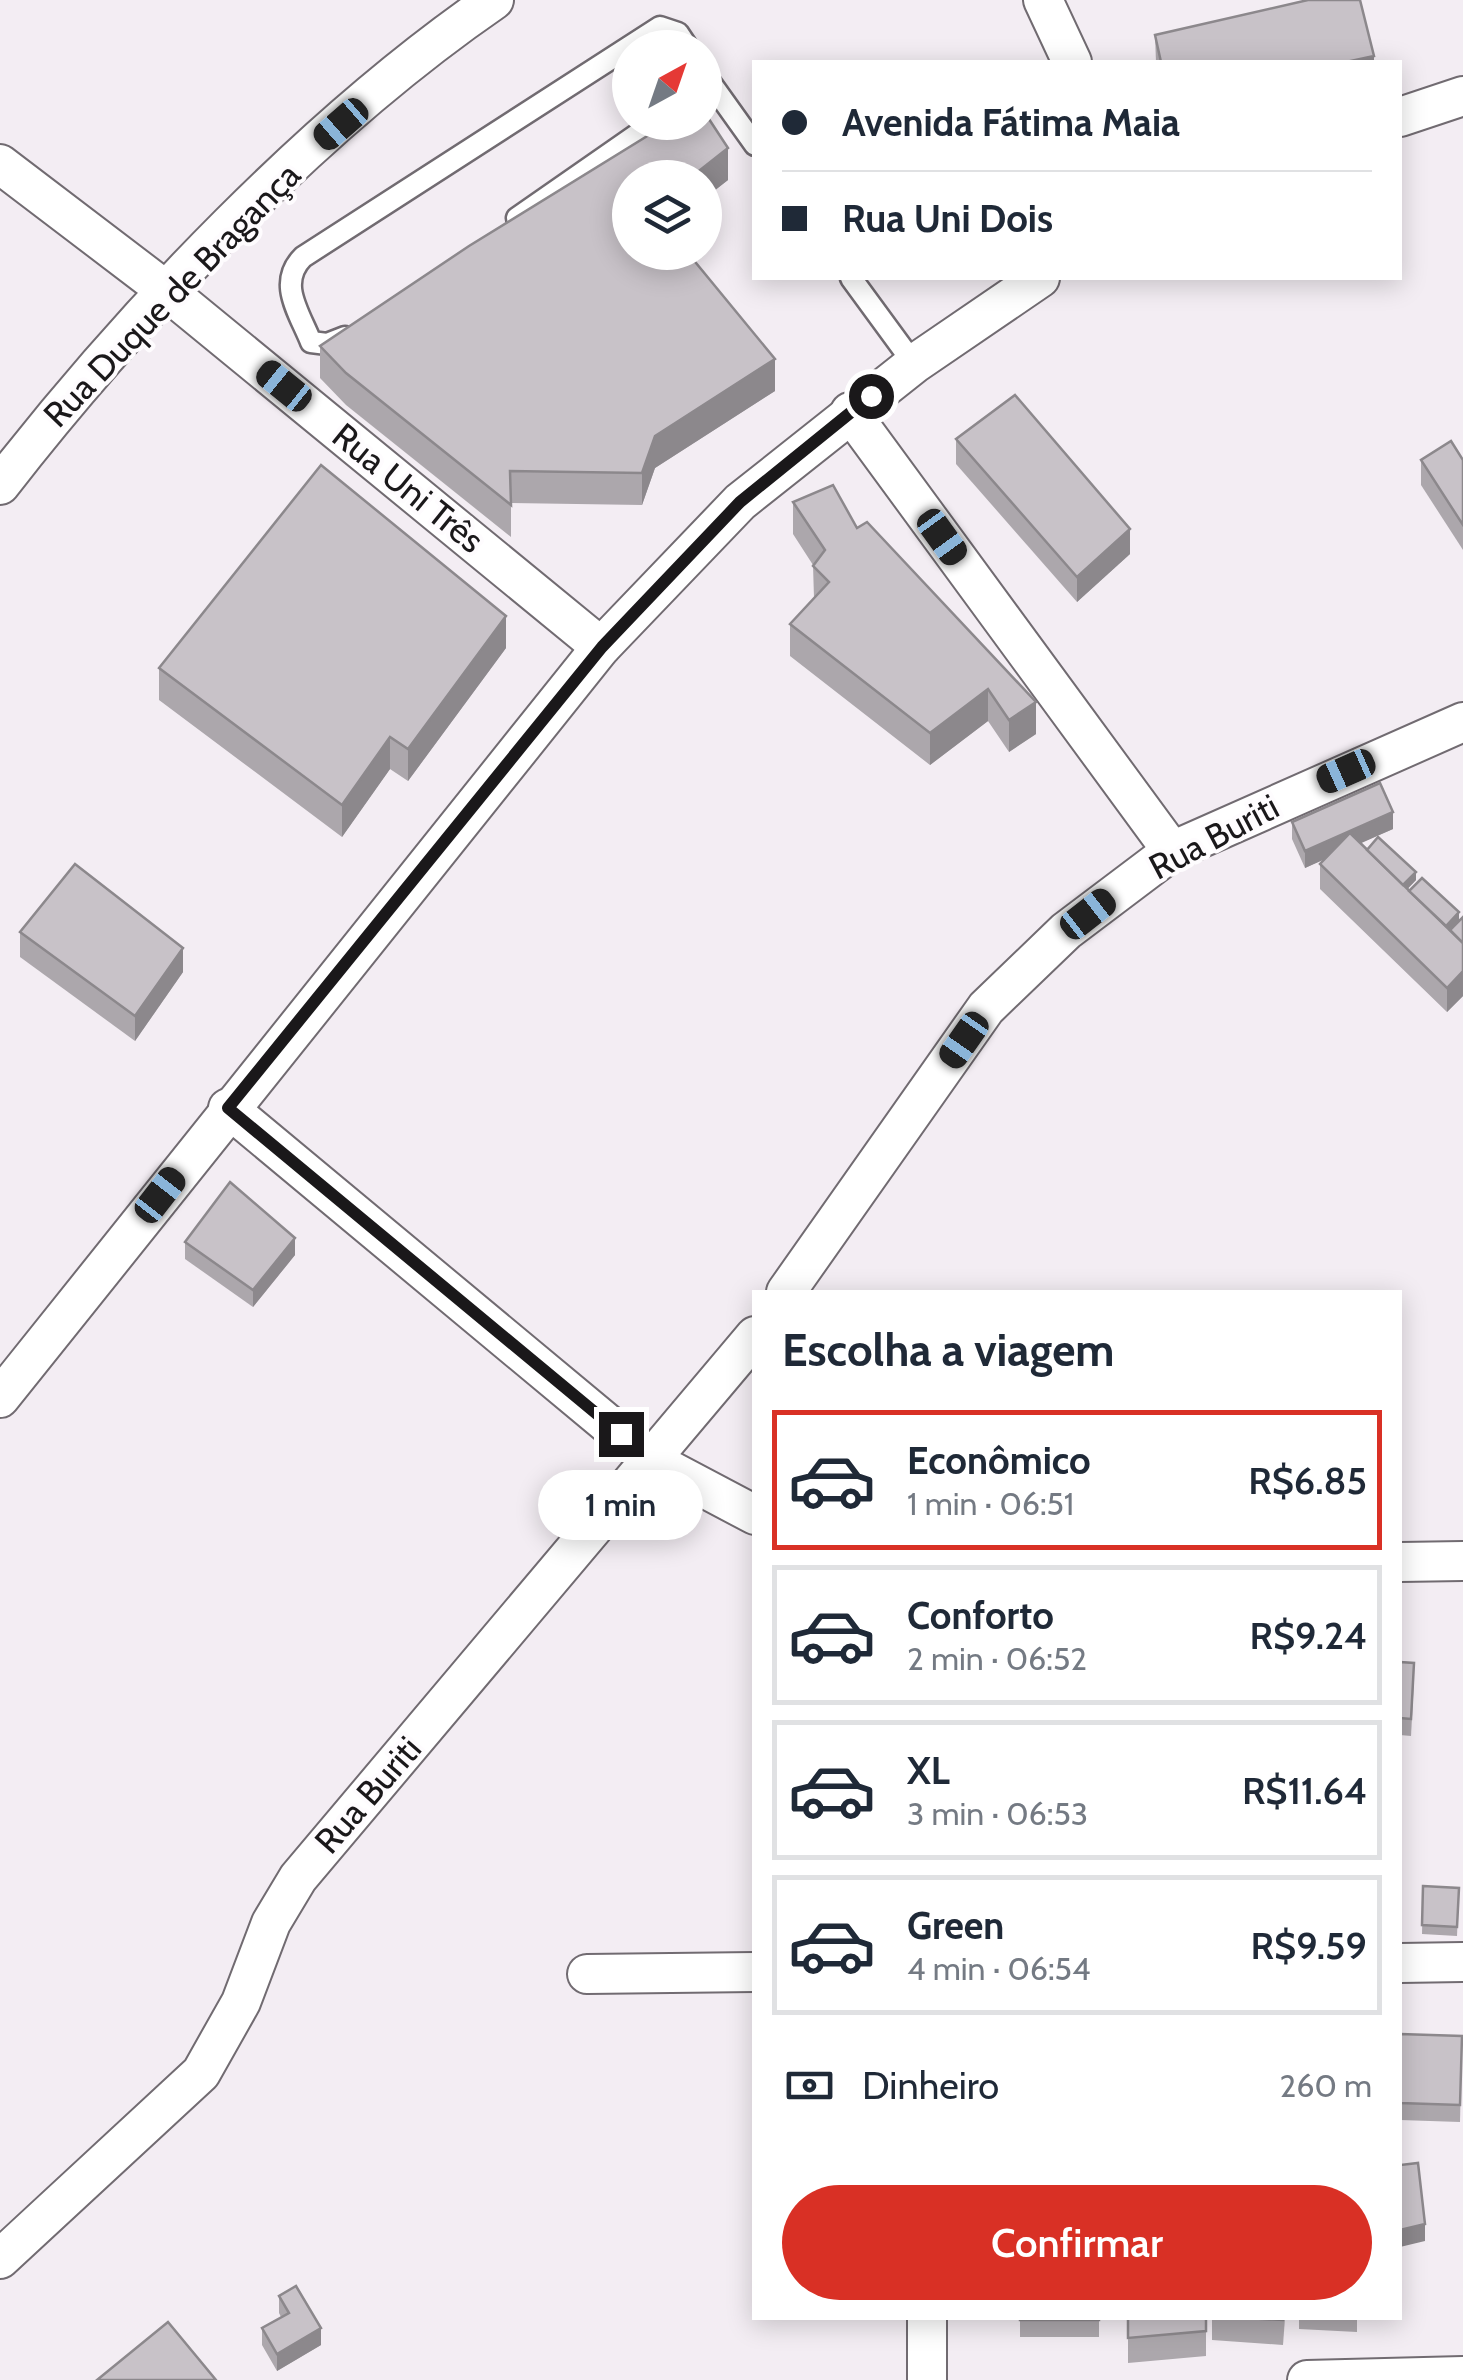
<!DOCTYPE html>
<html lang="pt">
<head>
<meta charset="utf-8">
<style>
	body { margin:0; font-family:Cabin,sans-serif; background:#f2f2f3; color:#1f2937; height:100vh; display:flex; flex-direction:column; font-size:38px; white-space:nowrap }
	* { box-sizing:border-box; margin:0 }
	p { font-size:32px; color:#747a83 }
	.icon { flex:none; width:55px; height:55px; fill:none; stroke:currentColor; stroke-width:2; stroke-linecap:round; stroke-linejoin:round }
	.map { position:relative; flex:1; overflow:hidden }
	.sheet { position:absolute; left:752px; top:1290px; width:650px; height:1030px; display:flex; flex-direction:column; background:#fff; border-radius:0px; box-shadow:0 5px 25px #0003 }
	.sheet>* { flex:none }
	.top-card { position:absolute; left:752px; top:60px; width:650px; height:220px; border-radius:0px; box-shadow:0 5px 25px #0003; display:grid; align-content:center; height:220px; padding:0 30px; background:#fff }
	.needle { width:65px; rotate:40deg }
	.controls { position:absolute; left:612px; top:30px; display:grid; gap:20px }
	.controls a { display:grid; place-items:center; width:110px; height:110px; border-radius:50%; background:#fff; box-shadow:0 5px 25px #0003; font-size:50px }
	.end { position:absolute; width:45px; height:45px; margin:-22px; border:12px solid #1a181a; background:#fff; box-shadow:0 0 0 5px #fff }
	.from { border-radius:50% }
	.bubble { position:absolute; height:70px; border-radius:35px; background:#fff; box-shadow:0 5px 25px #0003; font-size:32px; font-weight:600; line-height:70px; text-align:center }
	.car { position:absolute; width:30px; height:60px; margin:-30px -15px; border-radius:12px; box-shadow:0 0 8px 2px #0007; background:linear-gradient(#222 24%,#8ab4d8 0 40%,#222 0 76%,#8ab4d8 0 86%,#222 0) }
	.top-card b { display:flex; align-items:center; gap:35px; height:95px; font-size:38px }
	.top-card b+b { border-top:2px solid #e0e1e3 }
	.top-card i { width:25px; height:25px; background:#1f2937 }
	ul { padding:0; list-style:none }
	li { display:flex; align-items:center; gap:30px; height:140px; margin:0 20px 15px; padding:0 10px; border:5px solid #e0e1e3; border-radius:0px }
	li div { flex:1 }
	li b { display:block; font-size:38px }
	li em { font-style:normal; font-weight:600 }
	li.selected { border-color:#d93025 }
	li>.icon { width:90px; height:90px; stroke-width:1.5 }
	h2 { padding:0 30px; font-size:45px; line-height:120px }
	.pay { display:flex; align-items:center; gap:25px; height:110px; padding:0 30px; font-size:38px }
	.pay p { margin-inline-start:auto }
	.cta { display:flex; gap:20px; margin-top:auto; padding:20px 30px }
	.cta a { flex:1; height:115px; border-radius:60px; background:#d93025; color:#fff; font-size:40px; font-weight:600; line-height:115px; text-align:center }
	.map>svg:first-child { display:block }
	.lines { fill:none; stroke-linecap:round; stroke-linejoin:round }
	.service-casing { stroke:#716b71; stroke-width:25 }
	.minor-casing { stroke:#716b71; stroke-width:42 }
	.service { stroke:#fff; stroke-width:20 }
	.minor { stroke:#fff; stroke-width:38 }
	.wall { fill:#aca7ac }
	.shaded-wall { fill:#8c888c }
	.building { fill:#c8c2c8; stroke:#8c888c; stroke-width:2.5 }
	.route { stroke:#1a181a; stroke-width:12 }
	.labels { text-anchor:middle; stroke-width:8; stroke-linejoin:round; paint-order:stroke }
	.street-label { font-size:35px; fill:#1a181a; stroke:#fefcfe }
</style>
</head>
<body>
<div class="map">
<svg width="1463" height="2380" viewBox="0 0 1463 2380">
	<rect width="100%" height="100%" fill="#f3edf3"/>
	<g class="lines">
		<g class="service-casing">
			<g id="service">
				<polyline points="705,75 755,145"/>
				<polyline points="517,218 655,122"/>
				<polyline points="851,278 914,364"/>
				<path d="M345 337 327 344 311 342C299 312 277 283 303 257L660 27 678 33 688 48"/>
			</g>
		</g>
		<g class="minor-casing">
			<g id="minor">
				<polyline points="1043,0 1072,62"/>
				<polyline points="1400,117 1463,96"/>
				<polyline points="0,164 168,292 601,647"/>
				<polyline points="850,412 1172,851"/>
				<path d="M0 485C133 314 315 123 494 0"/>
				<polyline points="228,1108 651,1460 755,1515"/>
				<polyline points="786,1292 986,1008 1066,931 1172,851 1463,722"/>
				<polyline points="0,1398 601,647 740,502 914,364 1040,278"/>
				<polyline points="1400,1562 1463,1561"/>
				<polyline points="1400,1963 1463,1962"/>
				<polyline points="587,1974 755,1972"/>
				<polyline points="0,2259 201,2073 241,2002 271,1923 298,1878 755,1336"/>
				<polyline points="927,2318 927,2380"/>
				<polyline points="1307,2380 1463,2376"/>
			</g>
		</g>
		<use href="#service" class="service"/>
		<use href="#minor" class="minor"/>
	</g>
	<g class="wall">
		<polygon points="1155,35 1374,62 1156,62"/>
		<polygon points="705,113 728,148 728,180 705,198 705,178 630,178 630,252 687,252 775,359 775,391 655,468 642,505 511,503 511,537 346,405 320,378 320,346 469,246 670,122 705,122"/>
		<polygon points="956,439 1130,554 1077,602 956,464"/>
		<polygon points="1421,460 1463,460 1463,550 1421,485"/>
		<polygon points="793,502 857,528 1036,734 1009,752 988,721 930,765 790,656 790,624 814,598 813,565 793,534"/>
		<polygon points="506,648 408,781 390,769 342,837 159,700 159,668"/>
		<polygon points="1292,822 1393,829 1360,843 1367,850 1416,880 1407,889 1459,920 1463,917 1463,996 1447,1012 1320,889 1320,864 1326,858 1305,868 1292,839"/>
		<polygon points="20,932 183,972 135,1041 20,957"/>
		<polygon points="185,1242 295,1255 253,1307 185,1259"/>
		<polygon points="1400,1662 1414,1680 1411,1736 1400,1735"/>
		<polygon points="1423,1886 1459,1888 1457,1936 1422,1934"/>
		<polygon points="1400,2034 1462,2036 1460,2122 1400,2120"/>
		<polygon points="279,2296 321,2345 277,2371 262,2345 262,2328 281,2317 279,2313"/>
		<polygon points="962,2318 993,2318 993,2320"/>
		<rect x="1020" y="2318" width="79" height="19"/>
		<polygon points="1128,2318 1206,2318 1206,2356 1128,2363"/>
		<polygon points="1212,2318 1285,2318 1283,2345 1212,2340"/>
		<polygon points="1299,2318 1357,2318 1357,2332 1299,2329"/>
	</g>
	<g class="shaded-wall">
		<polygon points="1374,56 1374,62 1346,62"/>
		<polygon points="728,148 728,180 705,198 705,178 690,178"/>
		<polygon points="775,359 775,391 655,468 642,505 642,473 655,436"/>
		<polygon points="1130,529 1130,554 1077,602 1077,577"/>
		<polygon points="506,616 506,648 408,781 408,749"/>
		<polygon points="988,689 988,721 930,765 930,733"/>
		<polygon points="1036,702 1036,734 1009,752 1009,720"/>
		<polygon points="390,737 390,769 342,837 342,805"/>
		<polygon points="1393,812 1393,829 1305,868 1305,851"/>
		<polygon points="1416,872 1416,880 1399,898 1399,890"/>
		<polygon points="1459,912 1459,921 1442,939 1442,930"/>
		<polygon points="183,948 183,972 135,1041 135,1016"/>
		<polygon points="1463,971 1463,996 1447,1012 1447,988"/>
		<polygon points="295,1238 295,1255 253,1307 253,1290"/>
		<polygon points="1425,2224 1425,2241 1400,2247 1400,2230"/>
		<polygon points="321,2328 321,2345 277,2371 277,2354"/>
	</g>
	<g class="building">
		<polygon points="1308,0 1360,0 1374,56 1346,62 1161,62 1155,35"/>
		<polygon points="705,113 728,148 690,178 630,178 630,252 687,252 775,359 655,436 642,473 510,471 511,505 346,373 320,346 469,246 670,122 705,122"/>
		<polygon points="1015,395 1130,529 1077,577 956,439"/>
		<polygon points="1451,441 1463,460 1463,525 1421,460"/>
		<polygon points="321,465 506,616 408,749 390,737 342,805 159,668"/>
		<polygon points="833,485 857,528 867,522 1036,702 1009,720 988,689 930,733 790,624 829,582 813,566 825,550 793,502"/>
		<polygon points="1380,783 1393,812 1305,851 1292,822"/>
		<polygon points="1350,833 1463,943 1463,971 1447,988 1320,864"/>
		<polygon points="1378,837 1416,872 1403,885 1367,850"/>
		<polygon points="75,864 183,948 135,1016 20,932"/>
		<polygon points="1422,878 1459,912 1446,926 1409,891"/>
		<polygon points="1463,917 1463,943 1450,930"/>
		<polygon points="230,1182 295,1238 253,1290 185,1242"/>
		<polygon points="1400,1662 1414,1663 1411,1719 1400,1718"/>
		<polygon points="1423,1886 1459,1888 1457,1927 1422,1925"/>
		<polygon points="1400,2034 1462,2036 1460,2105 1400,2103"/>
		<polygon points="1418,2163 1425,2224 1400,2230 1400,2165"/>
		<polygon points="296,2286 321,2328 277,2354 262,2328 289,2313 279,2296"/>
		<rect x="1020" y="2318" width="79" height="2"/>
		<polygon points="1128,2318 1206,2318 1206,2331 1128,2338"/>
		<polygon points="1245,2318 1284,2318 1283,2320"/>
		<polygon points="168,2322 216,2380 97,2380"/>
	</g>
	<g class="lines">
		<polyline class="route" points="621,1434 228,1108 602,647 740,502 871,396"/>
	</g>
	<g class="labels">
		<g class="street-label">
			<text transform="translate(172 295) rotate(-46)" y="12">Rua Duque de Bragança</text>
			<text transform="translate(408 488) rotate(39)" y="12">Rua Uni Três</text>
			<text transform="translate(1214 837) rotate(-28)" y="12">Rua Buriti</text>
			<text transform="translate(368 1795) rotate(-49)" y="12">Rua Buriti</text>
		</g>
	</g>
</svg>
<div class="controls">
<a><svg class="needle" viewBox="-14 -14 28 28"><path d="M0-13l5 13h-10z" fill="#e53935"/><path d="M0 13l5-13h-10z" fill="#747a83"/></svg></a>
<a><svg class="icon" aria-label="layers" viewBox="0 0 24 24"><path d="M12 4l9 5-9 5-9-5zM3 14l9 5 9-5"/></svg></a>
</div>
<i class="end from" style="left:871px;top:396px"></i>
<i class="end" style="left:621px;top:1434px"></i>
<div class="bubble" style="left:538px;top:1470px;width:165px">1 min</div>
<i class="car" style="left:341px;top:124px;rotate:229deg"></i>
<i class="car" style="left:284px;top:386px;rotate:309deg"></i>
<i class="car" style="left:942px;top:537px;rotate:144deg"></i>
<i class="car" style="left:1346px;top:771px;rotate:246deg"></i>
<i class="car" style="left:1088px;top:914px;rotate:52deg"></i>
<i class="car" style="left:964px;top:1040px;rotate:215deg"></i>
<i class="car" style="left:160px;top:1195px;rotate:38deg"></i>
<div class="top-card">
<b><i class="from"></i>Avenida Fátima Maia</b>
<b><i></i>Rua Uni Dois</b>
</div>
<section class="sheet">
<h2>Escolha a viagem</h2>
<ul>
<li class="selected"><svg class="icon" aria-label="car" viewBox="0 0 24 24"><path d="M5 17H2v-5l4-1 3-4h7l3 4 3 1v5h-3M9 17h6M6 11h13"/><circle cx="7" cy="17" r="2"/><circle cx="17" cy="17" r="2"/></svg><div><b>Econômico</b><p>1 min · 06:51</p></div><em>R$6.85</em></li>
<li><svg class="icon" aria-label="car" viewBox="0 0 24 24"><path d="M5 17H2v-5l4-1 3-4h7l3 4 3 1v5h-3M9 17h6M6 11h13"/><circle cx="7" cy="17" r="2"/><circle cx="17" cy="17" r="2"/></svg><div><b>Conforto</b><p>2 min · 06:52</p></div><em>R$9.24</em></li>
<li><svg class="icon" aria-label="car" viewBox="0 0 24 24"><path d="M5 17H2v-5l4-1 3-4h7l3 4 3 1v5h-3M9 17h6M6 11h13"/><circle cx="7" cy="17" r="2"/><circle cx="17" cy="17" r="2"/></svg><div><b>XL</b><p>3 min · 06:53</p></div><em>R$11.64</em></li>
<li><svg class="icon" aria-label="car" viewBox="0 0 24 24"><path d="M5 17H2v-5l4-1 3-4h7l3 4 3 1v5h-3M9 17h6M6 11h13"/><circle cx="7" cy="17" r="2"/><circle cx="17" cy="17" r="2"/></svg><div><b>Green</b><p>4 min · 06:54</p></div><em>R$9.59</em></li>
</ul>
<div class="pay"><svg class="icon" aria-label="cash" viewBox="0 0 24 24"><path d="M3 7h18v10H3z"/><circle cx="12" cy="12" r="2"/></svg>Dinheiro<p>260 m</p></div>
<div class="cta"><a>Confirmar</a></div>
</section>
</div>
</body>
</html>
